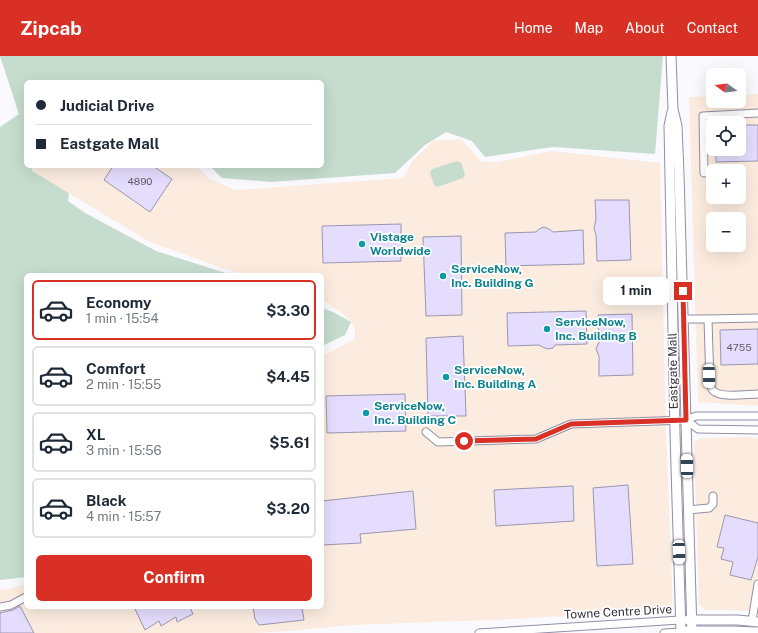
<!DOCTYPE html>
<html lang="en">
<head>
<meta charset="utf-8">
<style>
	body { margin:0; font-family:"Public Sans",sans-serif; background:#f6f6f7; color:#1f2937; height:100vh; display:flex; flex-direction:column; font-size:15px; white-space:nowrap }
	* { box-sizing:border-box; margin:0 }
	p { font-size:13px; color:#747a83 }
	.icon { flex:none; width:22px; height:22px; fill:none; stroke:currentColor; stroke-width:2; stroke-linecap:round; stroke-linejoin:round }
	.map { position:relative; flex:1; overflow:hidden }
	.drawer { position:absolute; left:24px; top:217px; width:300px; height:336px; display:flex; flex-direction:column; background:#fff; border-radius:6px; box-shadow:0 4px 16px #0002 }
	.drawer>* { flex:none }
	.guide { position:absolute; left:24px; top:24px; width:300px; height:88px; border-radius:6px; box-shadow:0 4px 16px #0002; display:grid; align-content:center; height:88px; padding:0 12px; background:#fff }
	.needle { width:26px; rotate:285deg }
	.controls { position:absolute; left:706px; top:12px; display:grid; gap:8px }
	.controls a { display:grid; place-items:center; width:40px; height:40px; border-radius:6px; background:#fff; box-shadow:0 4px 16px #0002; font-size:20px }
	.end { position:absolute; width:18px; height:18px; margin:-9px; border:5px solid #d93025; background:#fff; box-shadow:0 0 0 2px #fff }
	.from { border-radius:50% }
	.bubble { position:absolute; height:28px; border-radius:6px; background:#fff; box-shadow:0 4px 16px #0002; font-size:13px; font-weight:700; line-height:28px; text-align:center }
	.car { position:absolute; width:12px; height:24px; margin:-12px -6px; border-radius:5px; box-shadow:0 0 3px 1px #0007; background:linear-gradient(#fff 24%,#345 0 40%,#fff 0 76%,#345 0 86%,#fff 0) }
	.guide b { display:flex; align-items:center; gap:14px; height:38px; font-size:15px }
	.guide b+b { border-top:1px solid #e0e1e3 }
	.guide i { width:10px; height:10px; background:#1f2937 }
	ul { padding:7px 0 0; list-style:none }
	li { display:flex; align-items:center; gap:12px; height:60px; margin:0 8px 6px; padding:0 4px; border:2px solid #e0e1e3; border-radius:6px }
	li div { flex:1 }
	li b { display:block; font-size:15px }
	li em { font-style:normal; font-weight:700 }
	li.active { border-color:#d93025 }
	li>.icon { width:36px; height:36px; stroke-width:1.5 }
	.cta { display:flex; gap:8px; margin-top:auto; padding:8px 12px }
	.cta a { flex:1; height:46px; border-radius:6px; background:#d93025; color:#fff; font-size:16px; font-weight:700; line-height:46px; text-align:center }
	header { display:flex; align-items:center; gap:24px; box-sizing:border-box; height:56px; padding:0 20px; background:#d93025; color:#fff }
	header strong { font-size:19px }
	nav { display:flex; gap:22px; margin-inline-start:auto; font-size:14px }
	.map>svg:first-child { display:block }
	.commercial { fill:#fcece0; fill-rule:evenodd }
	.green { fill:#c5dcce }
	.building { fill:#e4ddfd; stroke:#9c96ae }
	.lines { fill:none; stroke-linecap:round; stroke-linejoin:round }
	.minor-casing { stroke:#928ea5; stroke-width:9 }
	.major-casing { stroke:#928ea5; stroke-width:11 }
	.minor { stroke:#fff; stroke-width:7 }
	.major { stroke:#fff; stroke-width:9 }
	.route { stroke:#d93025; stroke-width:5 }
	.culture-dot { fill:#0f9aa8; stroke:#fff; stroke-width:1.5 }
	.labels { text-anchor:middle; stroke-width:3.5; stroke-linejoin:round; paint-order:stroke }
	.number-label { font-size:10px; fill:#5f5c6b }
	.culture-label { font-size:12px; font-weight:bold; fill:#0d838f; stroke:#fff; text-anchor:start }
	.street-label { font-size:12px; fill:#33313a; stroke:#fff }
</style>
</head>
<body>
<header>
<strong>Zipcab</strong>
<nav><a>Home</a><a>Map</a><a>About</a><a>Contact</a></nav>
</header>
<div class="map">
<svg width="758" height="577" viewBox="0 0 758 577">
	<rect width="100%" height="100%" fill="#faf9fe"/>
	<g class="commercial">
		<path d="M758 38V350L698 346 689 41 713 40V45H739V39ZM713 67H739V93H713ZM713 115H739V141H713ZM713 163H739V189H713Z"/>
		<polygon points="461,83 482,106 497,106 552,95 660,107 666,375 673,554 494,564 353,569 289,575 255,577 0,577 0,534 10,533 26,528 26,551 322,551 322,300 355,283 355,271 342,257 322,244 322,219 248,219 222,212 150,186 32,115 32,110 197,110 208,122 235,134 403,122 412,105 433,85"/>
		<polygon points="752,381 758,382 758,555 706,554 699,548 694,386 701,382"/>
	</g>
	<g class="green">
		<polygon points="0,0 663,0 655,98 553,91 485,101 472,85 446,76 425,89 395,117 271,126 222,122 210,110 322,110 322,26 149,26 149,25 149,26 26,26 26,110 32,110 32,115 69,137 68,145 85,157 156,195 232,219 26,219 26,521 0,524 0,71 19,58"/>
		<polygon points="457,105 461,107 465,118 463,122 437,131 434,129 430,117 432,113"/>
		<polygon points="322,252 333,256 351,266 345,279 322,290"/>
	</g>
	<g class="building">
		<polygon points="739,69 758,69 758,105 716,106 716,93 739,93"/>
		<polygon points="113,110 153,110 172,123 150,156 104,124"/>
		<polygon points="595,144 629,144 631,204 597,205 596,179 594,172 596,163"/>
		<polygon points="401,168 401,205 323,207 322,170"/>
		<polygon points="544,171 549,173 553,176 583,174 584,208 506,210 505,177 536,176 539,173"/>
		<polygon points="461,180 462,259 426,260 423,181"/>
		<polygon points="586,255 587,288 555,289 553,292 547,293 539,289 508,290 507,257"/>
		<polygon points="632,258 633,319 599,320 599,300 596,293 599,286 598,259"/>
		<polygon points="758,273 758,308 721,309 720,274"/>
		<polygon points="463,280 466,360 428,360 426,282"/>
		<polygon points="405,338 406,375 327,377 326,340"/>
		<polygon points="628,429 633,508 597,510 593,432"/>
		<polygon points="573,430 574,465 496,470 494,434"/>
		<polygon points="413,435 416,473 360,478 361,487 322,489 322,445"/>
		<polygon points="725,459 758,467 758,501 751,524 730,519 733,506 721,503 724,492 717,491"/>
		<polygon points="20,550 34,577 0,577 0,557 13,554"/>
		<polygon points="134,551 190,551 193,558 177,566 176,561 161,570 159,565 145,574"/>
		<polygon points="253,551 302,551 304,564 259,569 255,563"/>
	</g>
	<g class="lines">
		<g class="minor-casing">
			<g id="minor">
				<polyline points="704,117 703,60 758,57"/>
				<polyline points="684,263 708,263 758,262"/>
				<path d="M708 263 710 328C711 331 712 335 715 336 723 342 748 338 758 338"/>
				<polyline points="686,364 698,373 758,374"/>
				<polyline points="426,376 438,386 536,383 571,368 686,364 696,360 758,360"/>
				<polyline points="688,454 709,452 713,448 713,440"/>
				<polyline points="0,551 11,549 26,541"/>
				<polyline points="752,565 758,528"/>
				<polyline points="479,577 680,564"/>
				<polyline points="664,577 681,576"/>
			</g>
		</g>
		<g class="major-casing">
			<g id="major">
				<polyline points="671,0 673,53 677,70 679,118 692,577"/>
				<polyline points="672,56 669,70 675,377 681,577"/>
				<polyline points="688,564 738,564 758,566"/>
				<polyline points="687,575 732,575 758,576"/>
			</g>
		</g>
		<use href="#minor" class="minor"/>
		<use href="#major" class="major"/>
	</g>
	<g class="lines">
		<polyline class="route" points="464,385 536,383 571,368 686,364 683,235"/>
	</g>
	<g class="culture-dot">
		<circle cx="362" cy="188" r="4"/>
		<circle cx="443" cy="220" r="4"/>
		<circle cx="547" cy="273" r="4"/>
		<circle cx="446" cy="321" r="4"/>
		<circle cx="366" cy="357" r="4"/>
	</g>
	<g class="labels">
		<g class="number-label">
			<text x="140" y="129">4890</text>
			<text x="739" y="295">4755</text>
		</g>
		<g class="culture-label">
			<text x="370" y="185">Vistage<tspan x="370" dy="14">Worldwide</tspan></text>
			<text x="451" y="217">ServiceNow,<tspan x="451" dy="14">Inc. Building G</tspan></text>
			<text x="555" y="270">ServiceNow,<tspan x="555" dy="14">Inc. Building B</tspan></text>
			<text x="454" y="318">ServiceNow,<tspan x="454" dy="14">Inc. Building A</tspan></text>
			<text x="374" y="354">ServiceNow,<tspan x="374" dy="14">Inc. Building C</tspan></text>
		</g>
		<g class="street-label">
			<text transform="translate(673 315) rotate(-91)" y="4">Eastgate Mall</text>
			<text transform="translate(618 556) rotate(-3)" y="4">Towne Centre Drive</text>
		</g>
	</g>
</svg>
<div class="controls">
<a><svg class="needle" viewBox="-14 -14 28 28"><path d="M0-13l5 13h-10z" fill="#e53935"/><path d="M0 13l5-13h-10z" fill="#747a83"/></svg></a>
<a><svg class="icon" aria-label="locate" viewBox="0 0 24 24"><circle cx="12" cy="12" r="6"/><path d="M12 2v4M12 18v4M2 12h4M18 12h4"/></svg></a>
<a>+</a>
<a>−</a>
</div>
<i class="end from" style="left:464px;top:385px"></i>
<i class="end" style="left:683px;top:235px"></i>
<div class="bubble" style="left:603px;top:221px;width:66px">1 min</div>
<i class="car" style="left:709px;top:320px;rotate:179deg"></i>
<i class="car" style="left:687px;top:410px;rotate:359deg"></i>
<i class="car" style="left:679px;top:496px;rotate:178deg"></i>
<div class="guide">
<b><i class="from"></i>Judicial Drive</b>
<b><i></i>Eastgate Mall</b>
</div>
<section class="drawer">
<ul>
<li class="active"><svg class="icon" aria-label="car" viewBox="0 0 24 24"><path d="M5 17H2v-5l4-1 3-4h7l3 4 3 1v5h-3M9 17h6M6 11h13"/><circle cx="7" cy="17" r="2"/><circle cx="17" cy="17" r="2"/></svg><div><b>Economy</b><p>1 min · 15:54</p></div><em>$3.30</em></li>
<li><svg class="icon" aria-label="car" viewBox="0 0 24 24"><path d="M5 17H2v-5l4-1 3-4h7l3 4 3 1v5h-3M9 17h6M6 11h13"/><circle cx="7" cy="17" r="2"/><circle cx="17" cy="17" r="2"/></svg><div><b>Comfort</b><p>2 min · 15:55</p></div><em>$4.45</em></li>
<li><svg class="icon" aria-label="car" viewBox="0 0 24 24"><path d="M5 17H2v-5l4-1 3-4h7l3 4 3 1v5h-3M9 17h6M6 11h13"/><circle cx="7" cy="17" r="2"/><circle cx="17" cy="17" r="2"/></svg><div><b>XL</b><p>3 min · 15:56</p></div><em>$5.61</em></li>
<li><svg class="icon" aria-label="car" viewBox="0 0 24 24"><path d="M5 17H2v-5l4-1 3-4h7l3 4 3 1v5h-3M9 17h6M6 11h13"/><circle cx="7" cy="17" r="2"/><circle cx="17" cy="17" r="2"/></svg><div><b>Black</b><p>4 min · 15:57</p></div><em>$3.20</em></li>
</ul>
<div class="cta"><a>Confirm</a></div>
</section>
</div>
</body>
</html>
